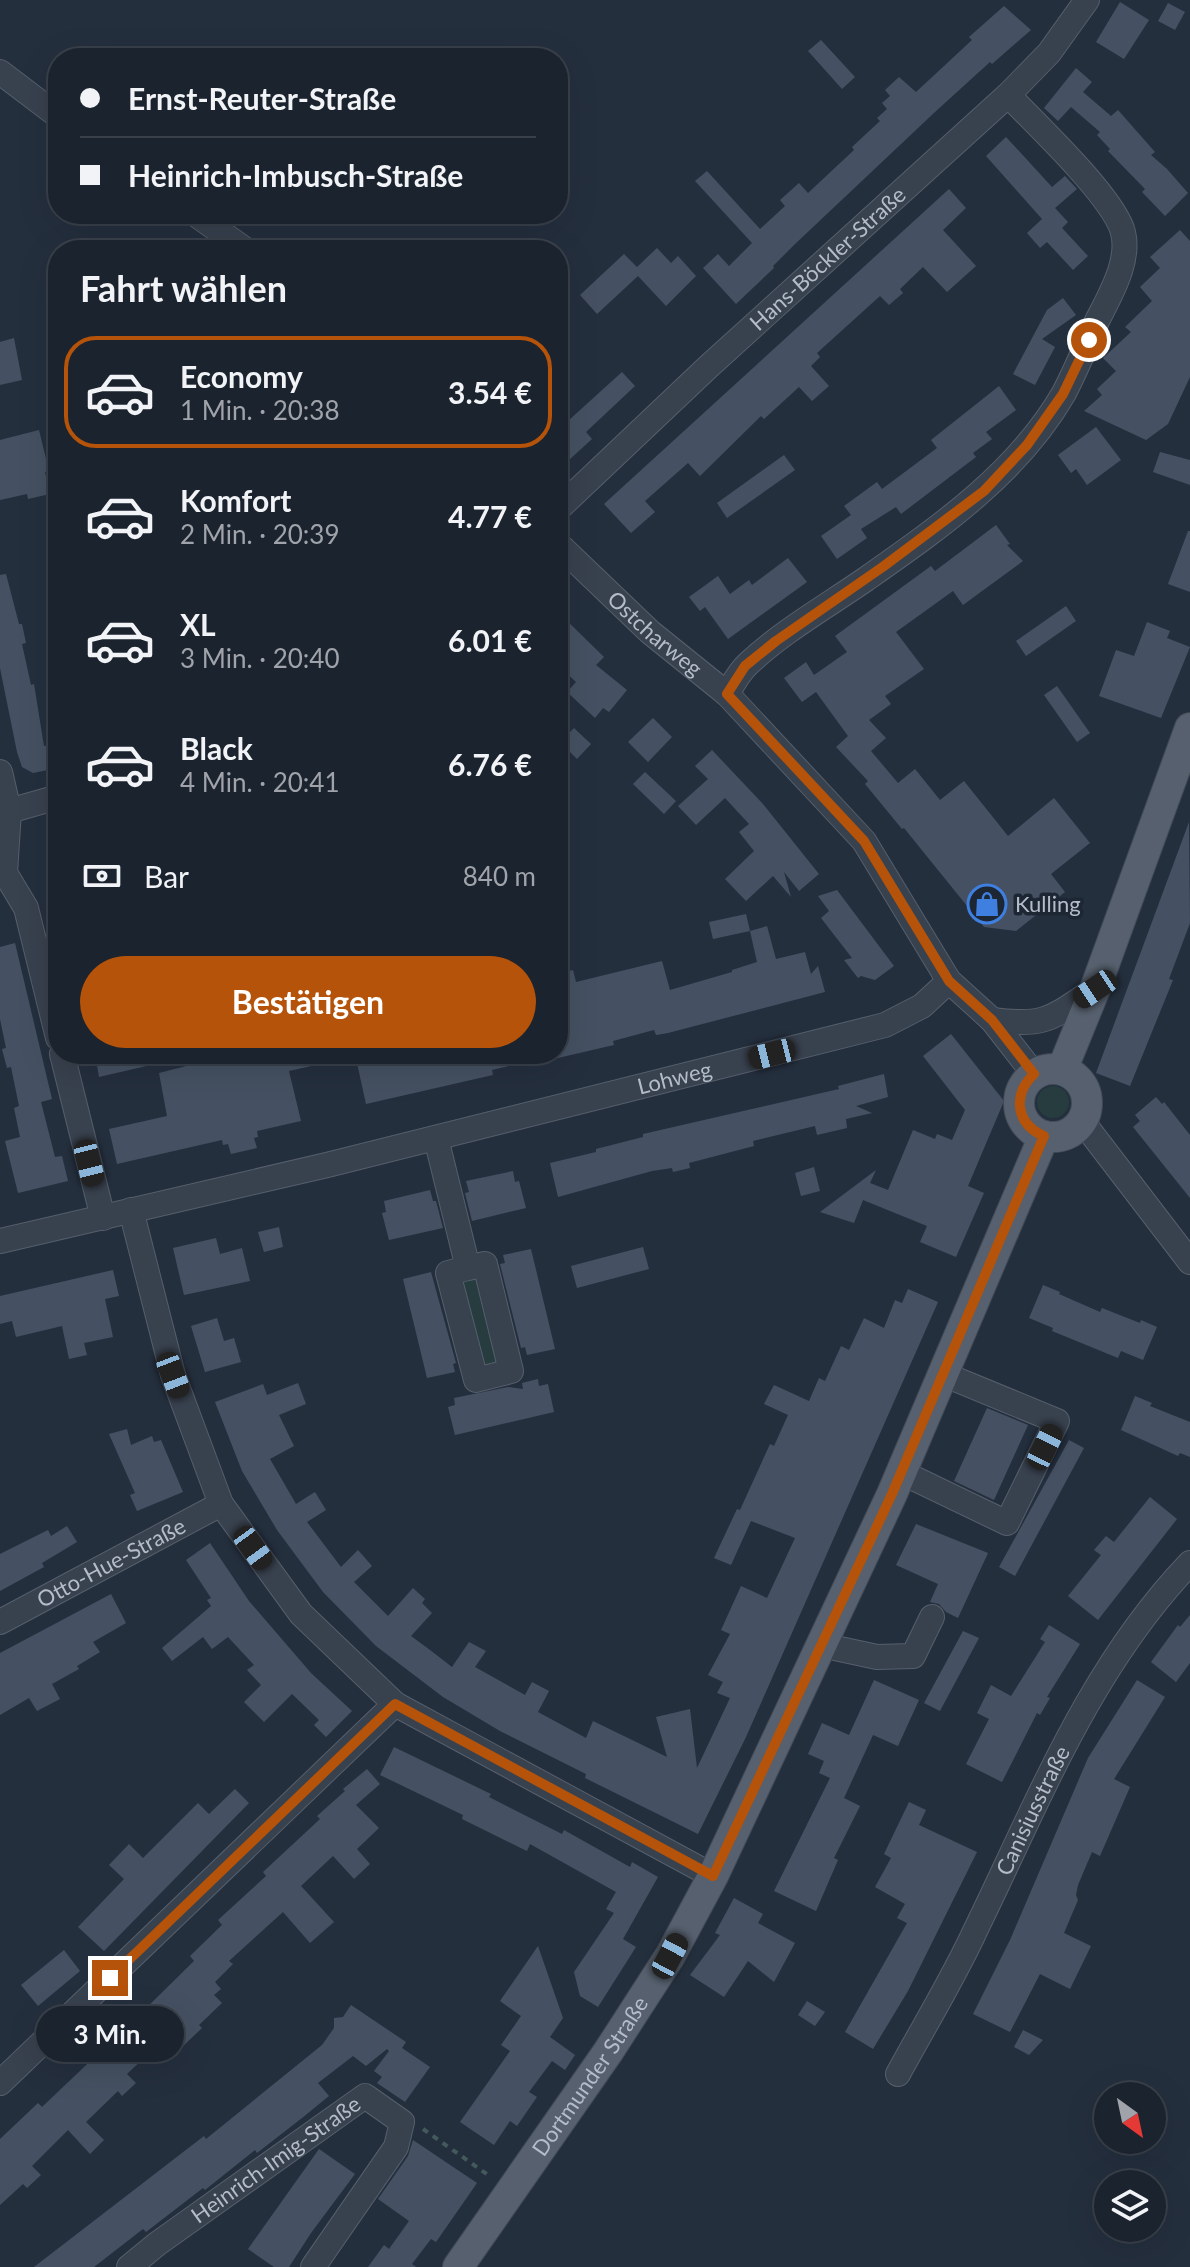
<!DOCTYPE html>
<html lang="de">
<head>
<meta charset="utf-8">
<style>
	body { margin:0; font-family:Lato,sans-serif; background:#282f3a; color:#f1f3f6; height:100vh; display:flex; flex-direction:column; font-size:30px; white-space:nowrap }
	* { box-sizing:border-box; margin:0 }
	p { font-size:26px; color:#a0a4aa }
	.icon { flex:none; width:44px; height:44px; fill:none; stroke:currentColor; stroke-width:2; stroke-linecap:round; stroke-linejoin:round }
	.map { position:relative; flex:1; overflow:hidden }
	.side { position:absolute; left:48px; top:240px; width:520px; height:824px; display:flex; flex-direction:column; background:#1b232e; border-radius:32px; box-shadow:0 8px 32px #0002,0 0 0 2px #39404a }
	.side>* { flex:none }
	.banner { position:absolute; left:48px; top:48px; width:520px; height:176px; border-radius:32px; box-shadow:0 8px 32px #0002,0 0 0 2px #39404a; display:grid; align-content:center; height:176px; padding:0 32px; background:#1b232e }
	.needle { width:52px; rotate:147deg }
	.buttons { position:absolute; left:1094px; top:2082px; display:grid; gap:16px }
	.buttons a { display:grid; place-items:center; width:72px; height:72px; border-radius:50%; background:#1b232e; box-shadow:0 8px 32px #0002,0 0 0 2px #39404a; font-size:40px }
	.end { position:absolute; width:36px; height:36px; margin:-18px; border:10px solid #b45309; background:#fff; box-shadow:0 0 0 4px #fff }
	.from { border-radius:50% }
	.bubble { position:absolute; height:56px; border-radius:28px; background:#1b232e; box-shadow:0 8px 32px #0002,0 0 0 2px #39404a; font-size:26px; font-weight:700; line-height:56px; text-align:center }
	.car { position:absolute; width:24px; height:48px; margin:-24px -12px; border-radius:10px; box-shadow:0 0 6px 2px #0007; background:linear-gradient(#222 24%,#8ab4d8 0 40%,#222 0 76%,#8ab4d8 0 86%,#222 0) }
	.banner b { display:flex; align-items:center; gap:28px; height:76px; font-size:30px }
	.banner b+b { border-top:2px solid #39404a }
	.banner i { width:20px; height:20px; background:#f1f3f6 }
	ul { padding:0; list-style:none }
	li { display:flex; align-items:center; gap:24px; height:112px; margin:0 16px 12px; padding:0 16px; border:4px solid transparent; border-radius:32px }
	li div { flex:1 }
	li b { display:block; font-size:30px }
	li em { font-style:normal; font-weight:700 }
	li.selected { border-color:#b45309 }
	li>.icon { width:72px; height:72px; stroke-width:1.5 }
	h2 { padding:0 32px; font-size:36px; line-height:96px }
	.pay { display:flex; align-items:center; gap:20px; height:88px; padding:0 32px; font-size:30px }
	.pay p { margin-inline-start:auto }
	.primary-button { display:flex; gap:16px; margin-top:auto; padding:16px 32px }
	.primary-button a { flex:1; height:92px; border-radius:48px; background:#b45309; color:#fff; font-size:32px; font-weight:700; line-height:92px; text-align:center }
	.map>svg:first-child { display:block }
	.green { fill:#263c3f }
	.building { fill:#455162 }
	.lines { fill:none; stroke-linecap:round; stroke-linejoin:round }
	.minor-casing { stroke:#565f6c; stroke-width:26 }
	.major-casing { stroke:#414a57; stroke-width:32 }
	.path { stroke:#44595c; stroke-width:4; stroke-dasharray:6 6; stroke-linecap:butt }
	.minor { stroke:#38414e; stroke-width:24 }
	.major { stroke:#56606e; stroke-width:30 }
	.route { stroke:#b45309; stroke-width:10 }
	.labels { text-anchor:middle; stroke-width:7; stroke-linejoin:round; paint-order:stroke }
	.street-label { font-size:22px; fill:#b4bcc9; stroke:#1d2633 }
	.poi-label { font-size:22px; fill:#b4bcc9; stroke:#1d2633; text-anchor:start }
</style>
</head>
<body>
<div class="map">
<svg width="1190" height="2267" viewBox="0 0 1190 2267">
	<rect width="100%" height="100%" fill="#242f3e"/>
	<g class="green">
		<circle cx="1053" cy="1102" r="16"/>
		<polygon points="481,1276 503,1366 481,1371 460,1281"/>
	</g>
	<g class="building">
		<polygon points="1120,2 1149,20 1124,59 1096,42"/>
		<polygon points="1168,3 1185,12 1175,30 1158,21"/>
		<polygon points="1004,6 1031,30 992,64 990,62 935,112 794,245 773,266 774,268 736,304 703,268 718,254 729,266 752,243 695,181 707,171 760,229 785,206 780,200 799,183 808,193 854,150 852,147 880,121 877,118 887,109 882,103 890,96 885,90 899,77 916,92 972,40 969,37"/>
		<polygon points="821,40 855,77 842,89 808,51"/>
		<polygon points="1076,68 1092,82 1083,92 1111,116 1118,110 1155,152 1151,155 1167,169 1188,193 1165,216 1142,192 1145,189 1108,151 1110,149 1097,135 1100,132 1071,107 1058,121 1044,108"/>
		<polygon points="1006,137 1052,187 1065,176 1077,189 1055,208 1068,222 1062,228 1088,256 1073,270 1047,242 1040,248 1027,233 1042,219 986,156"/>
		<polygon points="949,189 966,208 943,230 976,266 947,292 923,267 900,289 903,293 889,305 880,296 817,353 820,357 811,366 829,386 812,401 799,387 764,419 761,416 700,476 688,463 645,501 655,512 631,533 604,504"/>
		<polygon points="1180,230 1190,241 1190,377 1168,424 1146,440 1084,411 1102,395 1097,389 1116,371 1103,358 1131,332 1125,327 1152,301 1140,287 1160,268 1150,257"/>
		<polygon points="657,248 671,263 678,256 696,276 666,306 638,276 597,314 580,295 624,254 637,267"/>
		<polygon points="1063,298 1076,315 1042,339 1055,347 1035,385 1013,374 1047,310"/>
		<polygon points="14,338 22,380 0,385 0,342"/>
		<polygon points="622,372 635,386 586,432 592,439 569,460 558,449 558,430"/>
		<polygon points="999,386 1016,410 986,432 992,439 973,453 976,457 901,514 896,507 861,529 867,538 837,559 821,536 851,515 844,506 877,482 882,489 937,448 931,440"/>
		<polygon points="1096,427 1121,460 1087,485 1076,469 1071,473 1058,455"/>
		<polygon points="39,430 49,471 45,472 50,494 28,499 27,494 0,500 0,440"/>
		<polygon points="1160,452 1190,460 1190,485 1153,472"/>
		<polygon points="784,455 795,470 727,518 717,503"/>
		<polygon points="996,525 1010,544 1007,545 1023,561 963,605 953,591 896,632 924,669 885,696 891,704 869,720 886,738 871,751 898,783 915,769 940,800 964,781 1008,836 1054,798 1090,843 1051,874 1065,892 1016,931 984,927 904,828 902,829 865,784 868,781 836,747 848,736 816,692 802,702 784,678 806,662 814,675 847,652 835,636 931,566 935,571"/>
		<polygon points="1188,531 1190,531 1190,592 1168,584"/>
		<polygon points="788,558 807,582 728,639 705,607 700,611 689,597 718,576 730,594 749,580 752,585"/>
		<polygon points="6,574 19,624 22,624 26,643 22,644 31,685 34,684 44,746 58,744 58,768 33,773 22,767 17,752 0,668 0,575"/>
		<polygon points="1066,606 1076,621 1026,656 1016,641"/>
		<polygon points="558,612 604,657 596,665 627,690 609,712 603,708 595,718 567,692 576,682 558,665"/>
		<polygon points="1147,622 1170,631 1167,638 1190,647 1161,718 1099,696 1116,650 1134,656"/>
		<polygon points="1057,686 1090,733 1077,742 1044,695"/>
		<polygon points="653,718 672,737 648,762 628,742"/>
		<polygon points="574,728 591,744 577,759 560,742"/>
		<polygon points="712,750 763,804 819,874 799,891 784,872 791,897 773,876 746,901 725,879 754,851 739,832 749,824 725,798 696,825 678,806 708,779 695,766"/>
		<polygon points="645,772 676,801 664,814 633,784"/>
		<polygon points="1189,822 1190,923 1169,979 1173,980 1130,1086 1096,1073"/>
		<polygon points="837,890 894,966 875,980 861,976 858,978 844,960 852,958 821,918 829,911 818,896"/>
		<polygon points="746,914 750,931 713,939 709,922"/>
		<polygon points="767,926 776,959 805,952 811,974 818,966 825,992 668,1033 656,1035 654,1030 613,1041 614,1045 558,1058 558,974 573,970 576,982 662,961 670,990 732,972 732,970 757,962 750,931"/>
		<polygon points="15,943 52,1099 41,1102 55,1157 62,1156 68,1181 18,1193 5,1141 20,1137 14,1108 19,1106 11,1067 7,1068 2,1049 6,1048 0,1019 0,947"/>
		<polygon points="951,1034 1004,1101 968,1186 984,1193 956,1257 920,1242 927,1226 863,1200 854,1223 820,1212 876,1170 870,1183 888,1190 913,1130 935,1139 937,1134 952,1140 965,1110 923,1056"/>
		<polygon points="95,1054 167,1054 168,1061 99,1077"/>
		<polygon points="233,1054 333,1054 334,1061 289,1071 301,1121 257,1131 258,1137 254,1138 257,1148 231,1154 228,1144 223,1145 222,1140 117,1164 109,1129 167,1116 159,1073"/>
		<polygon points="355,1054 529,1054 530,1061 492,1070 493,1075 366,1104"/>
		<polygon points="884,1074 888,1097 856,1106 872,1113 846,1119 847,1128 817,1135 815,1126 753,1141 754,1146 689,1163 690,1168 673,1172 672,1168 652,1171 558,1197 550,1163 596,1152 596,1149 643,1137 643,1134 839,1089 838,1086"/>
		<polygon points="1156,1097 1162,1104 1164,1102 1190,1135 1190,1198 1133,1127 1140,1121 1135,1115"/>
		<polygon points="814,1167 820,1191 801,1196 795,1173"/>
		<polygon points="513,1171 515,1182 519,1181 526,1208 472,1221 465,1193 469,1192 466,1181"/>
		<polygon points="430,1190 433,1201 436,1201 443,1228 389,1240 382,1213 386,1212 384,1201"/>
		<polygon points="279,1227 283,1247 264,1252 258,1232"/>
		<polygon points="216,1238 220,1254 242,1248 250,1281 184,1295 173,1248"/>
		<polygon points="643,1247 649,1269 577,1288 571,1266"/>
		<polygon points="531,1249 555,1349 527,1355 525,1347 521,1348 500,1264 505,1263 503,1255"/>
		<polygon points="113,1270 119,1296 105,1299 113,1337 84,1343 87,1355 69,1359 62,1326 16,1337 12,1321 0,1324 0,1296"/>
		<polygon points="431,1272 456,1363 453,1364 455,1372 427,1378 403,1279"/>
		<polygon points="1043,1285 1060,1292 1059,1294 1100,1312 1102,1308 1140,1323 1141,1320 1157,1327 1143,1360 1121,1351 1118,1358 1052,1331 1053,1328 1029,1318"/>
		<polygon points="908,1289 938,1302 746,1737 698,1834 585,1778 586,1774 500,1731 443,1697 376,1646 323,1592 277,1530 242,1471 215,1402 263,1384 267,1395 298,1383 306,1404 279,1415 294,1446 270,1459 296,1504 315,1492 326,1510 307,1522 341,1567 358,1550 372,1566 354,1582 388,1616 413,1588 425,1599 422,1603 432,1613 411,1636 430,1650 452,1667 469,1642 486,1651 475,1667 525,1695 532,1682 549,1691 538,1712 586,1738 593,1721 667,1757 656,1717 690,1709 697,1768 730,1698 717,1693 723,1682 708,1675 730,1634 721,1630 741,1586 767,1598 795,1538 751,1521 731,1565 714,1558 737,1509 740,1510 770,1444 774,1446 788,1415 764,1404 774,1385 809,1401 819,1378 825,1381 841,1346 849,1350 864,1318 884,1328 895,1300 902,1303"/>
		<polygon points="217,1318 224,1341 234,1338 241,1362 205,1372 191,1326"/>
		<polygon points="538,1379 539,1386 548,1384 554,1412 455,1435 448,1407 455,1405 454,1398 508,1387 523,1389 522,1383"/>
		<polygon points="1135,1396 1152,1403 1150,1406 1190,1422 1190,1457 1180,1453 1178,1456 1121,1430"/>
		<polygon points="987,1408 1028,1425 994,1500 954,1481"/>
		<polygon points="127,1429 131,1445 152,1436 154,1442 161,1440 183,1492 137,1511 130,1495 135,1493 109,1434"/>
		<polygon points="1069,1440 1084,1448 1015,1576 999,1567"/>
		<polygon points="1150,1497 1177,1519 1098,1620 1068,1596 1101,1555 1094,1550 1106,1536 1114,1542"/>
		<polygon points="916,1524 988,1553 958,1618 946,1612 939,1604 930,1602 938,1584 896,1565"/>
		<polygon points="67,1526 77,1542 42,1563 44,1567 0,1591 0,1554 48,1530 51,1536"/>
		<polygon points="210,1543 249,1601 311,1673 352,1711 326,1737 314,1725 319,1720 292,1694 264,1722 244,1702 261,1685 247,1670 254,1665 228,1637 212,1649 203,1637 172,1661 162,1648 211,1606 207,1600 211,1598 186,1560"/>
		<polygon points="111,1594 126,1623 93,1642 100,1652 77,1666 79,1669 52,1684 60,1699 37,1711 29,1698 0,1715 0,1653"/>
		<polygon points="1190,1615 1190,1663 1176,1682 1151,1662 1178,1625 1180,1627"/>
		<polygon points="1049,1625 1080,1644 1047,1697 1050,1698 1040,1715 1037,1713 1002,1782 966,1764 989,1719 977,1713 991,1685 1011,1696 1045,1642 1040,1639"/>
		<polygon points="963,1631 979,1638 940,1711 924,1703"/>
		<polygon points="874,1680 919,1700 898,1746 873,1735 844,1798 860,1806 834,1858 838,1860 816,1911 774,1891 830,1778 819,1773 824,1761 808,1754 822,1723 849,1735"/>
		<polygon points="1137,1680 1165,1697 1114,1779 1130,1787 1100,1856 1092,1852 1078,1885 1076,1895 1078,1900 1064,1933 1091,1946 1070,1989 1040,1974 1010,2032 973,2014 1010,1940 1088,1758"/>
		<polygon points="394,1747 491,1794 489,1797 562,1834 564,1830 630,1867 632,1862 658,1877 623,1939 636,1947 598,2007 580,1996 574,1972 614,1913 606,1909 616,1892 530,1844 527,1851 462,1819 463,1815 380,1775"/>
		<polygon points="367,1769 380,1784 356,1805 379,1828 357,1849 370,1864 354,1879 333,1856 301,1886 334,1922 310,1943 283,1912 229,1961 233,1964 215,1982 221,1989 214,1995 222,2003 199,2025 202,2028 179,2050 176,2047 170,2053 160,2043 127,2074 136,2083 122,2096 118,2091 86,2122 104,2140 90,2154 68,2130 32,2166 41,2175 27,2188 23,2184 0,2205 0,2139 38,2103 42,2107 104,2048 100,2044 115,2028 131,2013 136,2018 194,1961 190,1956 222,1925 218,1920 266,1876 263,1872 320,1819 317,1816 345,1791 343,1789"/>
		<polygon points="235,1789 249,1803 104,1951 78,1927 124,1879 109,1865 129,1844 143,1858 198,1803 209,1814"/>
		<polygon points="909,1802 926,1810 919,1825 977,1852 908,1991 873,2049 845,2032 907,1923 897,1918 905,1904 875,1887 891,1858 884,1854"/>
		<polygon points="734,1898 763,1914 758,1923 795,1943 774,1982 748,1961 724,1997 690,1975 720,1935 715,1933"/>
		<polygon points="538,1946 563,2018 550,2037 575,2055 565,2070 552,2061 529,2092 537,2097 517,2126 510,2121 494,2145 460,2122 510,2051 501,2045 521,2016 500,2001"/>
		<polygon points="64,1950 80,1971 38,2006 21,1985"/>
		<polygon points="807,2001 825,2012 815,2026 798,2015"/>
		<polygon points="351,2005 406,2042 402,2048 430,2067 405,2102 377,2083 382,2077 374,2071 389,2051 387,2049 366,2066 353,2056 318,2083 329,2096 302,2118 257,2153 255,2150 205,2190 203,2188 146,2232 143,2229 94,2267 34,2267 204,2136 206,2139 322,2045 334,2028 334,2018 343,2017"/>
		<polygon points="1023,2030 1043,2040 1029,2055 1014,2047"/>
		<polygon points="413,2140 477,2183 436,2242 431,2239 412,2264 416,2267 368,2267 384,2245 389,2249 409,2221 378,2199 408,2156"/>
		<polygon points="319,2149 355,2174 311,2233 289,2267 274,2267 248,2249"/>
	</g>
	<g class="lines">
		<g class="minor-casing">
			<g id="minor">
				<polyline points="0,72 58,116"/>
				<polyline points="195,214 246,250"/>
				<path id="s1" d="M558 509 708 367 1008 95 1049 53 1087 0"/>
				<path id="s2" d="M558 544 650 632 727 694 864 841 949 981 992 1020 1034 1074"/>
				<path d="M727 694C733 684 739 672 748 664 783 631 827 606 866 579 940 527 1018 473 1064 393 1076 370 1086 345 1097 321 1110 295 1132 259 1122 229 1109 193 1037 125 1008 95"/>
				<polyline points="0,772 9,811 5,873 26,908 58,1038"/>
				<polyline points="9,811 58,797"/>
				<path d="M992 1020C1046 1027 1052 1018 1095 989"/>
				<polyline points="62,1054 103,1218"/>
				<polyline points="1082,1121 1190,1262"/>
				<polyline points="436,1138 468,1268 448,1273 476,1380 511,1371 485,1264 468,1268"/>
				<polyline points="131,1210 173,1375 221,1504 301,1614 395,1704 713,1876"/>
				<path id="s3" d="M0 1241 327 1165 885 1025 922 1006 949 981"/>
				<polyline points="901,1472 1007,1523 1057,1421 943,1374"/>
				<path id="s4" d="M0 1622 221 1504"/>
				<polyline points="821,1645 877,1657 913,1656 932,1617"/>
				<path id="s5" d="M898 2074C924 2026 953 1979 976 1929 1038 1802 1090 1667 1190 1563"/>
				<polyline points="0,2083 395,1704"/>
				<path id="s6" d="M129 2267 157 2244 365 2096 402 2122 396 2147 313 2267"/>
			</g>
		</g>
		<g class="major-casing">
			<g id="major">
				<circle cx="1053" cy="1103" r="34"/>
				<polyline points="1062,1070 1095,989 1190,728"/>
				<path id="s7" d="M458 2267 608 2052 670 1956 713 1876 892 1494 1044 1136"/>
			</g>
		</g>
		<polyline class="path" points="423,2129 491,2177"/>
		<use href="#minor" class="minor"/>
		<use href="#major" class="major"/>
	</g>
	<g class="lines">
		<path class="route" d="M110 1978 395 1704 713 1876 892 1494 1044 1136C1016 1124 1012 1095 1034 1074L992 1020 949 981 864 841 727 694 745 666 776 641 884 566 984 491 1027 445 1063 394 1089 340"/>
	</g>
	<defs>
		<g id="shop-ring" transform="scale(2)"><circle r="9.5" fill="#1d2633" stroke="#3f7fe0" stroke-width="1.5"/><path d="M-5-2.5h2.3a2.7 3.5 0 0 1 5.4 0H5L5.5 6h-11ZM-1.5-2.5h3a1.5 2.3 0 0 0-3 0Z" fill="#3f7fe0"/></g>
	</defs>
	<g fill-rule="evenodd">
		<use href="#shop-ring" x="987" y="904"/>
	</g>
	<g class="labels">
		<g class="street-label">
			<text dy="8" stroke="none"><textPath href="#s1" startOffset="368">Hans-Böckler-Straße</textPath></text>
			<text dy="8" stroke="none"><textPath href="#s2" startOffset="132">Ostcharweg</textPath></text>
			<text dy="8" stroke="none"><textPath href="#s3" startOffset="694">Lohweg</textPath></text>
			<text dy="8" stroke="none"><textPath href="#s4" startOffset="126">Otto-Hue-Straße</textPath></text>
			<text dy="8" stroke="none"><textPath href="#s5" startOffset="296">Canisiusstraße</textPath></text>
			<text dy="8" stroke="none"><textPath href="#s7" startOffset="232">Dortmunder Straße</textPath></text>
			<text dy="8" stroke="none"><textPath href="#s6" startOffset="182">Heinrich-Imig-Straße</textPath></text>
		</g>
		<g class="poi-label">
			<text x="1015" y="912">Kulling</text>
		</g>
	</g>
</svg>
<div class="buttons">
<a><svg class="needle" viewBox="-14 -14 28 28"><path d="M0-13l5 13h-10z" fill="#e53935"/><path d="M0 13l5-13h-10z" fill="#a0a4aa"/></svg></a>
<a><svg class="icon" aria-label="layers" viewBox="0 0 24 24"><path d="M12 4l9 5-9 5-9-5zM3 14l9 5 9-5"/></svg></a>
</div>
<i class="end from" style="left:1089px;top:340px"></i>
<i class="end" style="left:110px;top:1978px"></i>
<div class="bubble" style="left:36px;top:2006px;width:148px">3 Min.</div>
<i class="car" style="left:1095px;top:989px;rotate:236deg"></i>
<i class="car" style="left:772px;top:1054px;rotate:256deg"></i>
<i class="car" style="left:89px;top:1163px;rotate:166deg"></i>
<i class="car" style="left:173px;top:1375px;rotate:159deg"></i>
<i class="car" style="left:1045px;top:1447px;rotate:26deg"></i>
<i class="car" style="left:253px;top:1548px;rotate:144deg"></i>
<i class="car" style="left:670px;top:1956px;rotate:28deg"></i>
<div class="banner">
<b><i class="from"></i>Ernst-Reuter-Straße</b>
<b><i></i>Heinrich-Imbusch-Straße</b>
</div>
<section class="side">
<h2>Fahrt wählen</h2>
<ul>
<li class="selected"><svg class="icon" aria-label="car" viewBox="0 0 24 24"><path d="M5 17H2v-5l4-1 3-4h7l3 4 3 1v5h-3M9 17h6M6 11h13"/><circle cx="7" cy="17" r="2"/><circle cx="17" cy="17" r="2"/></svg><div><b>Economy</b><p>1 Min. · 20:38</p></div><em>3.54 €</em></li>
<li><svg class="icon" aria-label="car" viewBox="0 0 24 24"><path d="M5 17H2v-5l4-1 3-4h7l3 4 3 1v5h-3M9 17h6M6 11h13"/><circle cx="7" cy="17" r="2"/><circle cx="17" cy="17" r="2"/></svg><div><b>Komfort</b><p>2 Min. · 20:39</p></div><em>4.77 €</em></li>
<li><svg class="icon" aria-label="car" viewBox="0 0 24 24"><path d="M5 17H2v-5l4-1 3-4h7l3 4 3 1v5h-3M9 17h6M6 11h13"/><circle cx="7" cy="17" r="2"/><circle cx="17" cy="17" r="2"/></svg><div><b>XL</b><p>3 Min. · 20:40</p></div><em>6.01 €</em></li>
<li><svg class="icon" aria-label="car" viewBox="0 0 24 24"><path d="M5 17H2v-5l4-1 3-4h7l3 4 3 1v5h-3M9 17h6M6 11h13"/><circle cx="7" cy="17" r="2"/><circle cx="17" cy="17" r="2"/></svg><div><b>Black</b><p>4 Min. · 20:41</p></div><em>6.76 €</em></li>
</ul>
<div class="pay"><svg class="icon" aria-label="cash" viewBox="0 0 24 24"><path d="M3 7h18v10H3z"/><circle cx="12" cy="12" r="2"/></svg>Bar<p>840 m</p></div>
<div class="primary-button"><a>Bestätigen</a></div>
</section>
</div>
</body>
</html>
